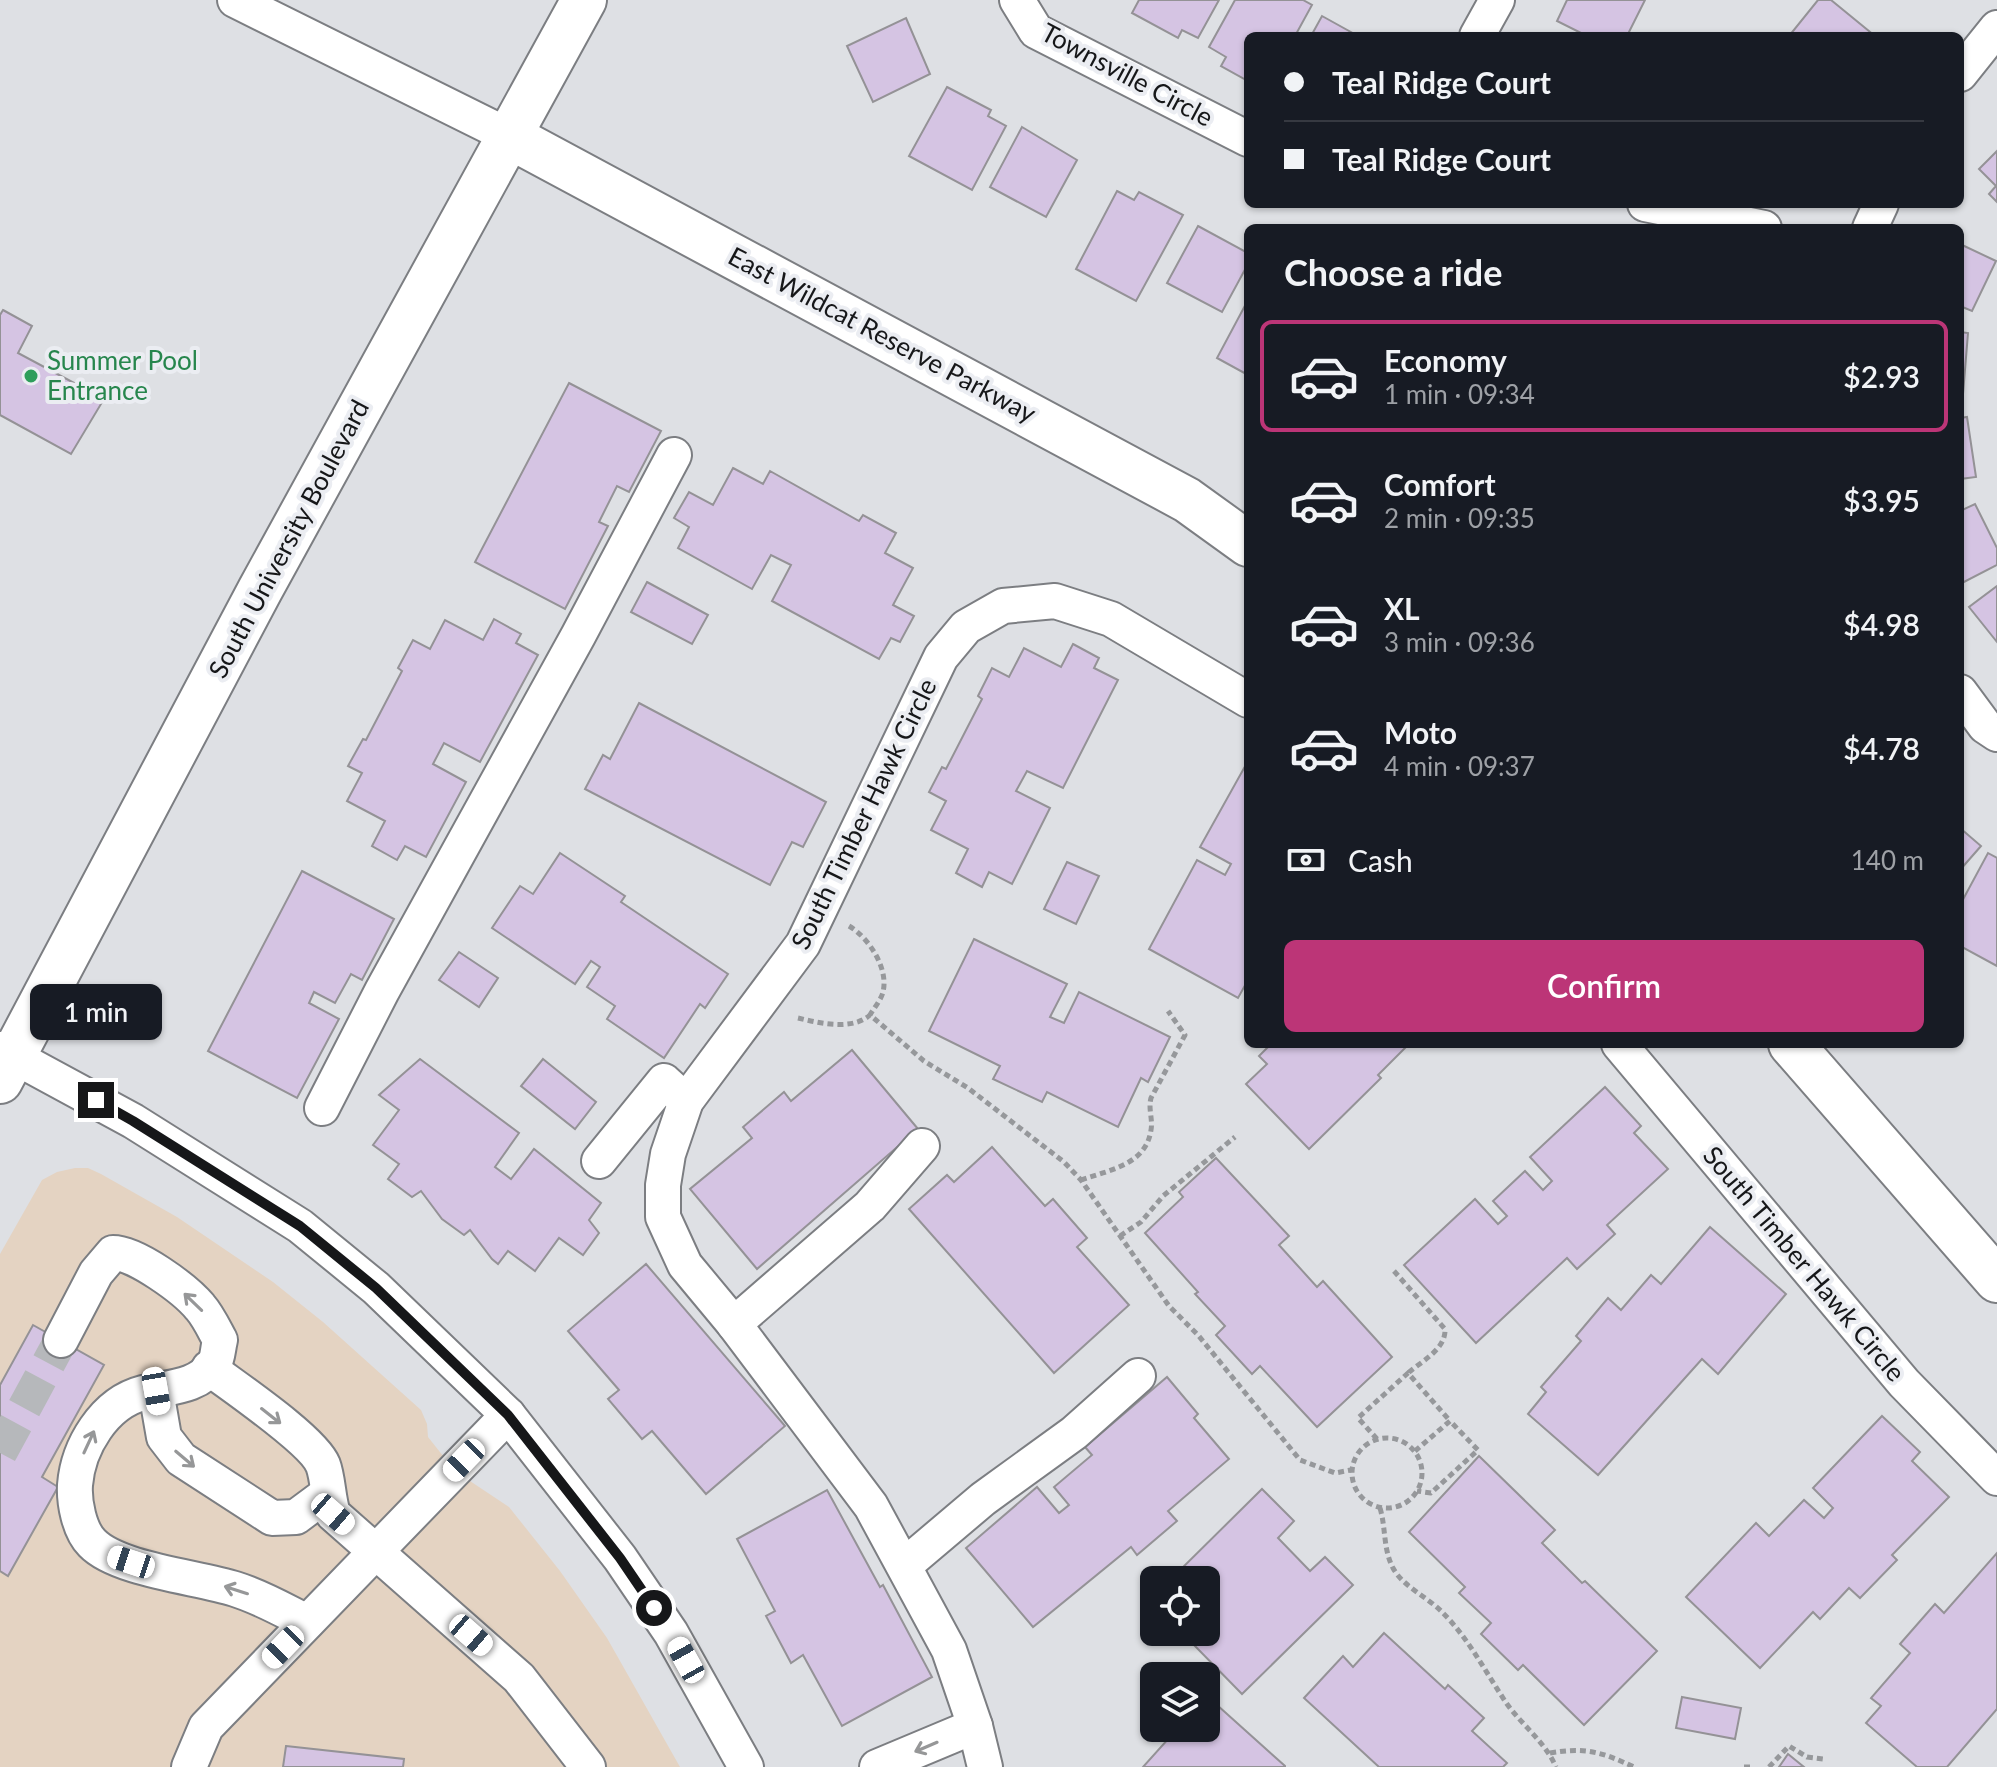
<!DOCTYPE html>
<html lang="en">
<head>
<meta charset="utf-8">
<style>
	body { margin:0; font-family:Lato,sans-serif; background:#20242c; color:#f1f3f6; height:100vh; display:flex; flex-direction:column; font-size:30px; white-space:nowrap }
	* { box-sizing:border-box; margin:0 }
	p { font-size:26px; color:#9ea1a6 }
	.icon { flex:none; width:44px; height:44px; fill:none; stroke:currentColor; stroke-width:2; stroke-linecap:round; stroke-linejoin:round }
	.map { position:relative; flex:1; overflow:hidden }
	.sheet { position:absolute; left:1244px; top:224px; width:720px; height:824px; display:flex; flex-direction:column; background:#171b24; border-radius:12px; box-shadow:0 2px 6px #0004 }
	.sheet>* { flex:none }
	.banner { position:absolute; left:1244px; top:32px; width:720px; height:176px; border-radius:12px; box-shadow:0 2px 6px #0004; display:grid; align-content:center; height:176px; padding:0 40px; background:#171b24 }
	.controls { position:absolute; left:1140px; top:1566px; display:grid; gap:16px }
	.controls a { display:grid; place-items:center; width:80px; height:80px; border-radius:12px; background:#171b24; box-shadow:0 2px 6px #0004; font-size:40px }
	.end { position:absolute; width:36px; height:36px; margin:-18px; border:10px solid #161719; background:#fff; box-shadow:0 0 0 4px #fff }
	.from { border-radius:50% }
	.bubble { position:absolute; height:56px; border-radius:12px; background:#171b24; box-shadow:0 2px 6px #0004; font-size:26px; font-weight:600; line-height:56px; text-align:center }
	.car { position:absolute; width:24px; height:48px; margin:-24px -12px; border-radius:10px; box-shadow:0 0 6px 2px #0007; background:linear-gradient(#fff 24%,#345 0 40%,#fff 0 76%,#345 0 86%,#fff 0) }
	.banner b { display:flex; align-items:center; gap:28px; height:76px; font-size:30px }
	.banner b+b { border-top:2px solid #363941 }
	.banner i { width:20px; height:20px; background:#f1f3f6 }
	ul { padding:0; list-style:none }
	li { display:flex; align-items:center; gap:24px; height:112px; margin:0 16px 12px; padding:0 24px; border:4px solid transparent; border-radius:12px }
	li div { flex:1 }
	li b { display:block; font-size:30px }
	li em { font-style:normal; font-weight:600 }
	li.on { border-color:#bc3577 }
	li>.icon { width:72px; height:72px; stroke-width:1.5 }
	h2 { padding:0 40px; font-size:36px; line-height:96px }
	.pay { display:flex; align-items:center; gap:20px; height:88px; padding:0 40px; font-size:30px }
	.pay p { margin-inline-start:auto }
	.action { display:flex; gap:16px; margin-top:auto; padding:16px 40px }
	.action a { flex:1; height:92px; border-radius:12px; background:#bc3577; color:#fff; font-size:32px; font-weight:600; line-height:92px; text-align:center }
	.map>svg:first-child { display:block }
	.commercial { fill:#e4d3c2 }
	.building { fill:#d5c4e3; stroke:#949296; stroke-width:2 }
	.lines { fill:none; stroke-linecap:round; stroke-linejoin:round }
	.minor-tunnel { stroke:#b6b8bb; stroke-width:34; stroke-dasharray:34 17; stroke-linecap:butt }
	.minor-casing { stroke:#7c7e82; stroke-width:38 }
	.major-casing { stroke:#7c7e82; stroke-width:48 }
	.path { stroke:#96989b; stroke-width:5; stroke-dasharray:6 4; stroke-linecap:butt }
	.minor { stroke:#fff; stroke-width:34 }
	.major { stroke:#fff; stroke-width:44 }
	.oneway { stroke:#969798 }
	.route { stroke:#161719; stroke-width:10 }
	.leisure-dot { fill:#2e9e5b; stroke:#ebedf2; stroke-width:3 }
	.labels { text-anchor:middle; stroke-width:8; stroke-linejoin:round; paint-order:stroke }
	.street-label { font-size:26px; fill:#161719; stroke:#ebedf2 }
	.leisure-label { font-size:26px; fill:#27864d; stroke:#ebedf2; text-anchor:start }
</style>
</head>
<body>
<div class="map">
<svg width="1997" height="1767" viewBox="0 0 1997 1767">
	<rect width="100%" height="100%" fill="#dee0e4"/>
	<polygon class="commercial" points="75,1168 88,1168 101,1174 177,1217 273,1282 323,1322 421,1410 427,1424 428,1437 455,1471 509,1507 560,1571 607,1638 680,1767 0,1767 0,1254 42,1180 57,1172"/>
	<g class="building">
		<polygon points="1139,0 1219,0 1198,38 1182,30 1178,38 1132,13"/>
		<polygon points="1235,0 1303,0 1312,5 1295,36 1248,36 1248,81 1221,66 1226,57 1209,47"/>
		<polygon points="1567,0 1645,0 1627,36 1587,36 1557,21"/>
		<polygon points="1818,0 1831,0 1875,36 1789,36"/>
		<polygon points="1322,16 1358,36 1311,36"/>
		<polygon points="906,18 930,74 873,102 847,46"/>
		<polygon points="947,87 991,110 988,116 1006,126 972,190 909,156"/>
		<polygon points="1022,127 1077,160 1046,217 990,187"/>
		<polygon points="1997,151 1997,202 1989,194 1996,186 1979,169"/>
		<polygon points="1117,191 1134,200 1139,192 1183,215 1136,301 1076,269"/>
		<polygon points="1198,226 1248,253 1248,264 1222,312 1167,283"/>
		<polygon points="1960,244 1996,261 1972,311 1960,306"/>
		<polygon points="1248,300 1248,375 1217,358"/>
		<polygon points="3,310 32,326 18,353 104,399 71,454 0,415 0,315"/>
		<polygon points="1960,332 1968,333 1963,394 1960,394"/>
		<polygon points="569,383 661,431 629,492 617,486 599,522 608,526 565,609 475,562"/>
		<polygon points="1967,417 1976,477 1960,479 1960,418"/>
		<polygon points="733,468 763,484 770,471 859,521 863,515 896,533 885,553 913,568 893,605 914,616 900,642 891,638 879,659 772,601 791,565 771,555 752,589 678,548 689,527 674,518 689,492 713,505"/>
		<polygon points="1975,504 1997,548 1997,565 1960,584 1960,511"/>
		<polygon points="647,582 708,615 692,644 631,612"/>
		<polygon points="1997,586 1997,642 1969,607"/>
		<polygon points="494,619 521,634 516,643 538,655 480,762 444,743 433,764 466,782 426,857 405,846 397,860 372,846 385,821 347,801 362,773 348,766 363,739 366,740 402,671 398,668 413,640 430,649 445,620 483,640"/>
		<polygon points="1073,644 1099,658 1094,668 1118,680 1063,788 1027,771 1016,791 1050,808 1012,884 989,872 982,887 956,873 968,849 931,830 946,801 929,792 942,767 946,769 982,699 978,696 992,668 1009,677 1024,648 1061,667"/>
		<polygon points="639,703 826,802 803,847 792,842 770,885 585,789 603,755 610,759"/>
		<polygon points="1248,761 1248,980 1238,998 1149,949 1197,860 1225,875 1231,864 1200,847"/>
		<polygon points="1960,828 1981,846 1960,870"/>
		<polygon points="560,853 625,896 621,902 728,974 705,1008 700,1004 664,1058 607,1019 615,1006 587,987 600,967 591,961 575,984 492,928 520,886 533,894"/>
		<polygon points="1988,853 1997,858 1997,966 1960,946 1960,905"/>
		<polygon points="1067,862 1099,876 1076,924 1044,909"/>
		<polygon points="302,871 394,919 362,980 351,974 335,1003 314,992 309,1003 339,1019 297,1098 208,1051"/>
		<polygon points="974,939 1067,984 1050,1017 1064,1023 1079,992 1170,1037 1148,1082 1141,1078 1118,1127 1047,1092 1042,1102 993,1079 1000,1066 929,1031"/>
		<polygon points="459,952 498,978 479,1007 439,980"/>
		<polygon points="1271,1044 1409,1044 1378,1075 1381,1078 1309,1149 1246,1084 1267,1064 1259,1056"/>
		<polygon points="852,1050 918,1129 757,1269 690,1189 752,1138 743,1127 784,1092 791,1101"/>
		<polygon points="420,1059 519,1133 495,1167 511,1179 534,1149 601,1203 589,1220 599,1233 583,1255 559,1238 535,1271 508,1251 498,1264 492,1259 470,1230 464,1235 442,1219 421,1191 412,1197 388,1179 399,1164 373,1145 399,1110 379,1095"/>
		<polygon points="543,1059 596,1102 575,1129 521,1086"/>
		<polygon points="1605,1087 1641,1126 1634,1133 1668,1169 1607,1225 1615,1234 1577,1269 1567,1258 1476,1343 1404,1265 1475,1199 1498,1224 1507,1216 1493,1201 1525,1171 1543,1190 1552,1181 1530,1157"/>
		<polygon points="992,1147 1045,1206 1053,1199 1087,1238 1077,1247 1129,1305 1054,1373 909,1209 947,1175 954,1182"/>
		<polygon points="1216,1158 1289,1236 1279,1245 1317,1287 1323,1281 1392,1357 1317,1427 1260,1366 1252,1374 1216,1335 1225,1326 1195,1294 1198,1292 1145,1233 1183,1197 1179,1192"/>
		<polygon points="1710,1227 1786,1294 1718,1374 1702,1359 1598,1475 1528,1414 1546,1392 1541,1387 1581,1341 1576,1336 1608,1298 1621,1310 1651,1275 1661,1284"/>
		<polygon points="646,1264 785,1426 706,1494 652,1431 642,1439 608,1399 619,1390 568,1331"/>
		<polygon points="33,1325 104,1365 42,1477 58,1487 8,1576 0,1571 0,1385"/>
		<polygon points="1167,1377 1198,1414 1194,1418 1229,1459 1168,1511 1177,1521 1137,1555 1131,1547 1033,1627 966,1548 1037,1487 1059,1513 1069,1505 1054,1487 1092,1455 1085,1447"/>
		<polygon points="1882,1416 1920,1452 1912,1461 1949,1497 1892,1555 1897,1560 1860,1598 1849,1588 1820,1619 1813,1612 1760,1668 1686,1597 1756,1523 1769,1536 1804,1500 1824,1518 1833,1508 1813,1488"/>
		<polygon points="1479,1456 1555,1530 1542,1543 1582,1583 1585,1581 1657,1651 1584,1725 1523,1665 1518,1670 1481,1634 1491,1623 1459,1593 1465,1587 1409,1532"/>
		<polygon points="1262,1489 1294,1521 1278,1538 1310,1571 1325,1557 1353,1585 1242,1694 1192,1643 1195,1640 1187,1632 1206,1632 1206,1580 1170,1580"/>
		<polygon points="827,1490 880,1587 883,1585 932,1677 842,1726 803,1655 791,1663 766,1616 775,1611 737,1539"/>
		<polygon points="1997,1553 1997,1709 1947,1767 1917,1767 1866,1723 1881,1706 1871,1698 1910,1653 1900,1644 1935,1604 1944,1613"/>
		<polygon points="1384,1633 1445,1689 1448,1685 1484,1718 1472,1731 1507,1763 1503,1767 1379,1767 1304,1698 1343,1656 1353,1667"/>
		<polygon points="1207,1696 1285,1766 1285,1767 1143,1767 1178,1728 1206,1728"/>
		<polygon points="1682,1697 1741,1708 1735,1739 1676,1728"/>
		<polygon points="286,1746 404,1759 403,1767 283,1767"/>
		<polygon points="1788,1754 1804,1767 1779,1767"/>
	</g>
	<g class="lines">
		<polyline class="minor-tunnel" points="0,1453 61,1340"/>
		<g class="minor-casing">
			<g id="minor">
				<polyline points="235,0 509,136"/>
				<polyline points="1017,0 1036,31 1248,139"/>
				<polyline points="1477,36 1497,0"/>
				<polyline points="1960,74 1997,28"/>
				<polyline points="1645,204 1764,228"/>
				<polyline points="1870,228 1881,204"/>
				<polyline points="1960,692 1985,726 1997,734"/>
				<polyline points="1619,1044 1904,1383 1997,1478"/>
				<polyline points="0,1049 133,1121 300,1226 376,1288 508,1415 620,1558 671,1633 746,1767"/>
				<polyline points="322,1108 382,991 578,636 674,455"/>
				<polyline points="599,1161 664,1081 686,1101"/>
				<polyline points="734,1324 870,1206 922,1146"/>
				<path d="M61 1340 96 1273 113 1253C136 1253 185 1289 200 1307 208 1316 214 1329 220 1340 218 1347 218 1358 214 1364 198 1388 168 1387 143 1393 104 1403 78 1447 75 1485 74 1502 79 1530 92 1543 118 1570 198 1577 235 1589 261 1597 283 1610 307 1622"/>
				<path d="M209 1368C234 1387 313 1440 323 1465 328 1478 328 1499 333 1514L519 1678 588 1767"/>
				<polyline points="156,1391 164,1437 181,1459 272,1518 296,1517 327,1494"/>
				<polyline points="905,1565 983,1499 1074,1433 1138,1376"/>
				<polyline points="189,1767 206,1727 508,1415"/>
				<polyline points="877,1767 975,1726"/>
				<polyline points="985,1767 975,1726 949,1650 871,1506 734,1324 685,1265 663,1217 663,1185 668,1154 686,1101 803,944 941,657 966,627 1003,606 1055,601 1111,619 1248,700"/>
			</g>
		</g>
		<g class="major-casing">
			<g id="major">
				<polyline points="509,136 1187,500 1248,544"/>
				<polyline points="1791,1044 1997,1280"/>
				<polyline points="0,1081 260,590 584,0"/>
			</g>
		</g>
		<g class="path">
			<path d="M849 926C868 937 889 968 883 992 881 1000 874 1008 870 1015L924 1061 968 1088 1064 1162 1081 1180 1169 1306 1198 1335 1300 1460 1335 1473 1351 1470"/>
			<path d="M798 1018C819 1023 852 1031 870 1015"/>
			<path d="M1081 1180C1109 1170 1146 1165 1151 1130 1153 1119 1148 1109 1151 1098L1185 1035 1168 1011"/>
			<polyline points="1120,1236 1141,1222 1163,1196 1235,1137"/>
			<path d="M1394 1271 1445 1329C1446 1349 1422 1361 1408 1373"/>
			<circle cx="1387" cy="1473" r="35"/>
			<polyline points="1377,1439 1358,1418 1408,1373 1450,1421"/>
			<polyline points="1415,1451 1450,1421 1478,1450 1431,1493 1417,1491"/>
			<path d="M1380 1508C1386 1528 1383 1549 1393 1568 1403 1587 1428 1597 1443 1613 1469 1639 1486 1673 1507 1704 1523 1726 1545 1742 1556 1767"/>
			<path d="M1550 1753C1585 1747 1602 1752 1634 1767"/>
			<polyline points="1744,1767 1751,1767"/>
			<polyline points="1769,1767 1789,1746 1807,1757 1823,1759"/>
		</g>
		<use href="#minor" class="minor"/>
		<use href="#major" class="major"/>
	</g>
	<defs><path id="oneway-shaft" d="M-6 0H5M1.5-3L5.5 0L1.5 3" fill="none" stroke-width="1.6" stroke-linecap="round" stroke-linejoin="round" transform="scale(2)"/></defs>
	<g class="oneway">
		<use href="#oneway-shaft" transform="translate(193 1302) rotate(-136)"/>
		<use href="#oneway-shaft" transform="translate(271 1416) rotate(38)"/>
		<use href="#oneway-shaft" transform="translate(89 1442) rotate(-65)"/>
		<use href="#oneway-shaft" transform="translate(185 1459) rotate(40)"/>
		<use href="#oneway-shaft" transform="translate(236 1590) rotate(-162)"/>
		<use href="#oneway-shaft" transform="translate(926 1747) rotate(157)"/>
	</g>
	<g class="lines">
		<polyline class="route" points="96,1100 133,1121 300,1226 376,1288 508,1415 620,1558 654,1608"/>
	</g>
	<circle class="leisure-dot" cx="31" cy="376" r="8"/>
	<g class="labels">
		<g class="street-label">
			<text transform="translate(1127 75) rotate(28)" y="9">Townsville Circle</text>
			<text transform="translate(882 335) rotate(28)" y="9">East Wildcat Reserve Parkway</text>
			<text transform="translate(289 539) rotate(-62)" y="9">South University Boulevard</text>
			<text transform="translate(864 814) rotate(-64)" y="9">South Timber Hawk Circle</text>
			<text transform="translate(1804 1264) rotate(50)" y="9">South Timber Hawk Circle</text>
		</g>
		<g class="leisure-label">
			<text x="47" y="370">Summer Pool<tspan x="47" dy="30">Entrance</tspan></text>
		</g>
	</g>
</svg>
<div class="controls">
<a><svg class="icon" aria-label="locate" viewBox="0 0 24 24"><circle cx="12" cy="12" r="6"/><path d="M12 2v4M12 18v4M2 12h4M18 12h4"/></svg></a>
<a><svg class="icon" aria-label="layers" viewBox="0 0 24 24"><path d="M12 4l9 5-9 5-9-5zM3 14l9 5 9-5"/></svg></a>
</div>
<i class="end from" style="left:654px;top:1608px"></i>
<i class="end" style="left:96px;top:1100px"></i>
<div class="bubble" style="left:30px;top:984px;width:132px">1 min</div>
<i class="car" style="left:156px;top:1391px;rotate:170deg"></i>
<i class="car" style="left:464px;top:1460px;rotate:224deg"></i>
<i class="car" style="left:333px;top:1514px;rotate:131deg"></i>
<i class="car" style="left:131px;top:1562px;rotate:288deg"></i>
<i class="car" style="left:471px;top:1635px;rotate:131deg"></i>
<i class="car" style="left:283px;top:1647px;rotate:224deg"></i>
<i class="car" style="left:686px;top:1660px;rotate:331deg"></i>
<div class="banner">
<b><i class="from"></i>Teal Ridge Court</b>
<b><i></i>Teal Ridge Court</b>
</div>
<section class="sheet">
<h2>Choose a ride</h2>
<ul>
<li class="on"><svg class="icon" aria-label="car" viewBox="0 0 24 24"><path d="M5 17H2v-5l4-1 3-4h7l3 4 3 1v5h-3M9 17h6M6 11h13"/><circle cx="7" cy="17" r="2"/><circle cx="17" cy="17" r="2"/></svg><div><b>Economy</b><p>1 min · 09:34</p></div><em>$2.93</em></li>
<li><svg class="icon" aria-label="car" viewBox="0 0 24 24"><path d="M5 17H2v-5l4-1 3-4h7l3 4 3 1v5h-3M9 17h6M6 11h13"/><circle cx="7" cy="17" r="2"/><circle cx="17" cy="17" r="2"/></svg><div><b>Comfort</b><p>2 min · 09:35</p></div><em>$3.95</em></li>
<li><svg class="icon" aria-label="car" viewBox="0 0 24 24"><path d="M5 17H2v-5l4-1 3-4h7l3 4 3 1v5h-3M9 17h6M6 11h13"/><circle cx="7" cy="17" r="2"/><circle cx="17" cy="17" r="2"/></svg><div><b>XL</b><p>3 min · 09:36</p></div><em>$4.98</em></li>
<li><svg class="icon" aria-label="car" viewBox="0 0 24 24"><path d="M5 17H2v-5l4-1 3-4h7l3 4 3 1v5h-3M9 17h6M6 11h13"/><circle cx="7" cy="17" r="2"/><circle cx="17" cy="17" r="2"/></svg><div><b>Moto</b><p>4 min · 09:37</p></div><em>$4.78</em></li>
</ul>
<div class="pay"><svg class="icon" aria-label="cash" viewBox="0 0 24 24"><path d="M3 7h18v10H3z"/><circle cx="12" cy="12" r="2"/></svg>Cash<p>140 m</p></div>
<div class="action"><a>Confirm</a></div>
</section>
</div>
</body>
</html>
